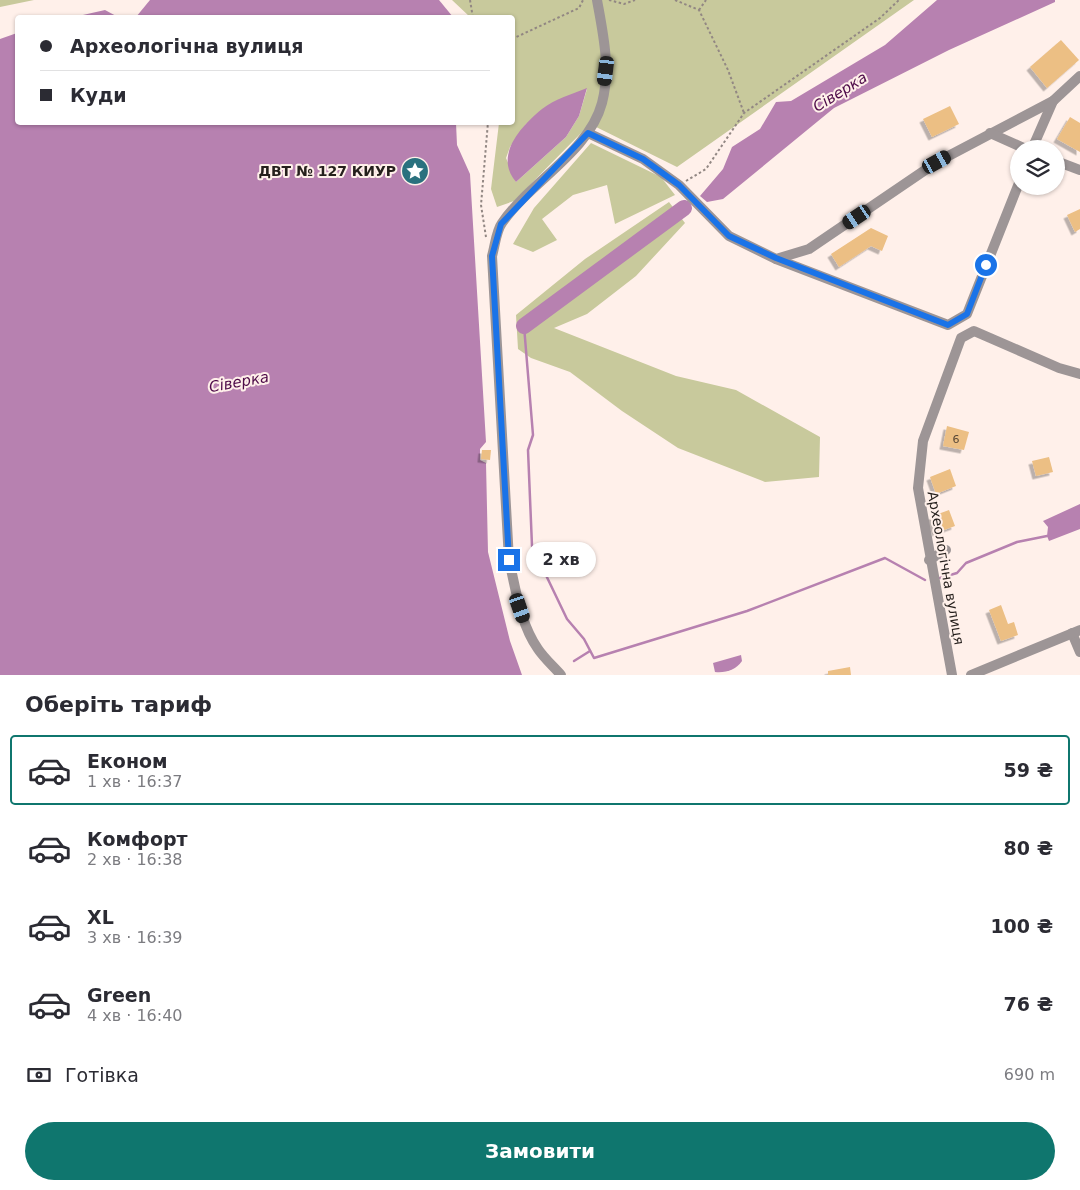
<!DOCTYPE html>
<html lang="uk">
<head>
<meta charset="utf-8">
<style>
	body { margin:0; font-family:"DejaVu Sans",sans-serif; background:#f2f2f3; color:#2b2b33; height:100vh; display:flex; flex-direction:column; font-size:19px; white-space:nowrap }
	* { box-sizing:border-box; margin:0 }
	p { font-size:16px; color:#7c7c81 }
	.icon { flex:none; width:28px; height:28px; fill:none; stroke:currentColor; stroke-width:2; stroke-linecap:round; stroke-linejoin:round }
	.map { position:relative; height:675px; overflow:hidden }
	.details { display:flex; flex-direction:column; background:#fff; flex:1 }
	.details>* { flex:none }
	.top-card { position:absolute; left:15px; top:15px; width:500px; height:110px; border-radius:5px; box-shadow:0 1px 4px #0004; display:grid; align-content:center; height:110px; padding:0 25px; background:#fff }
	.buttons { position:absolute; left:1010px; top:140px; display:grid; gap:10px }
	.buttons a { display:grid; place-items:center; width:55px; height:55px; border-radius:50%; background:#fff; box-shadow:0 1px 4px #0004; font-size:25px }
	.end { position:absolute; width:22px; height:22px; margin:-11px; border:6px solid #1a73e8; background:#fff; box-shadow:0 0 0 2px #fff }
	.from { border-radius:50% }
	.bubble { position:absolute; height:35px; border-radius:18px; background:#fff; box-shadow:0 1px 4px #0004; font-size:16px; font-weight:600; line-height:35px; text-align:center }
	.car { position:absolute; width:15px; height:30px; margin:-15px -8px; border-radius:6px; box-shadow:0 0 4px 1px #0007; background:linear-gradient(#222 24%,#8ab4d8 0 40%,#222 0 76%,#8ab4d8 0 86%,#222 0) }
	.top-card b { display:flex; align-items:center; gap:18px; height:48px; font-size:19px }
	.top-card b+b { border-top:1px solid #e1e1e2 }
	.top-card i { width:12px; height:12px; background:#2b2b33 }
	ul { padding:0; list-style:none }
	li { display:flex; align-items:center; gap:15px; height:70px; margin:0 10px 8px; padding:0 15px; border:2px solid transparent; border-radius:5px }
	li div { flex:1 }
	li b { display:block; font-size:19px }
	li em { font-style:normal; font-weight:600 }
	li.selected { border-color:#0f766e }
	li>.icon { width:45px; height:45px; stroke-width:1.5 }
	h2 { padding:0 25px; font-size:22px; line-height:60px }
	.pay { display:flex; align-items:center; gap:12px; height:55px; padding:0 25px; font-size:19px }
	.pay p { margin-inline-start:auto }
	.primary-button { display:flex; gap:10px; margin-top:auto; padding:10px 25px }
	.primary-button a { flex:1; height:58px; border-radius:30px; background:#0f766e; color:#fff; font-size:20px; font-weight:600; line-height:58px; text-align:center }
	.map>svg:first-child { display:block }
	.green { fill:#c8c99c; fill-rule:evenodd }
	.water { fill:#b781b0; fill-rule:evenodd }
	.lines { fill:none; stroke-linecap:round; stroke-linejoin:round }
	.stream { stroke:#b781b0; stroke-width:2.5 }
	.river { stroke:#b781b0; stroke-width:16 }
	.building { fill:#ecbf84; filter:url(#shadow) }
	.path { stroke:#928783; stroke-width:2; stroke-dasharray:2.5 2.5; stroke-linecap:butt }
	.minor { stroke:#9d9596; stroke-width:10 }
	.route { stroke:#1a73e8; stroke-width:6 }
	.labels { text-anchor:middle; stroke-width:4; stroke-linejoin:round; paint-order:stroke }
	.number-label { font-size:11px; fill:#574736 }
	.poi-label { font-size:14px; font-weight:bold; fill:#251f1c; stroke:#fff0ea; text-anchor:end }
	.street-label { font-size:14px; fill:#251f1c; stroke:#fff0ea }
	.water-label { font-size:15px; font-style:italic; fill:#4e0b49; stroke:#fff0ea }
</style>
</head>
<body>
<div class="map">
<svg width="1080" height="675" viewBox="0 0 1080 675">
	<defs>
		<filter id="shadow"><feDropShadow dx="-3.5" dy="3.5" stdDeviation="0" flood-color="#0004"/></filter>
	</defs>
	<rect width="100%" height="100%" fill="#fff0ea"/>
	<g class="green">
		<polygon points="0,0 34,0 0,7"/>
		<path d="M452 0H914L677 167 590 124 514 201 497 207 491 189 499 123 512 122V18L470 17ZM587 89 579 116 566 137 516 182 506 158 510 147 526 124Z"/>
		<polygon points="591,143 661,177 675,195 615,224 607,185 573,195 542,219 557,240 533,252 513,244 534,208"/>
		<polygon points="669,202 685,223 636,276 587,314 554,328 676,376 736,390 820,437 819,477 765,482 678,448 622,411 570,372 531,358 518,349 516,315 585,259"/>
	</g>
	<g class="water">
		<polygon points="150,0 439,0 453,17 136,17"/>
		<polygon points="937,0 1055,0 1055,2 949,50 834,108 723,199 707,202 700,196 723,169 732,147 760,129 776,102 791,101 885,45"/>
		<polygon points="105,10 118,17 74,17"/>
		<path d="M17 33 18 122 456 123 457 145 470 174 486 442 480 449V460L486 463 488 552 510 641 522 675H0V39ZM418 166 421 168 420 174 412 176 409 174 410 167Z"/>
		<path d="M587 88 579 116 566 137 516 182C494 156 520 127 542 109 555 99 572 94 587 88Z"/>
		<polygon points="1080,504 1080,529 1049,541 1047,536 1048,527 1043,521"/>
		<path d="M741 655 742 661C736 670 726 673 715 672L713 663Z"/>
	</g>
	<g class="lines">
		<g class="stream">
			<polyline points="524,326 533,435 528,450 532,546 567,619 584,639 594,658 747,611 885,558 925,580"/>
			<polyline points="940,578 957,573 966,563 1017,542 1047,536"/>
			<polyline points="574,661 590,651"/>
		</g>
		<polyline class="river" points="524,326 684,208"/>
	</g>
	<g class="building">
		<polygon points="1061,40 1079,60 1047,88 1030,67"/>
		<polygon points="950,106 959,124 932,137 923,119"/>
		<polygon points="1070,117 1080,123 1080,152 1057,139"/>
		<polygon points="1080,209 1080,229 1075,232 1067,215"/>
		<polygon points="871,228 888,236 882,251 871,246 839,267 831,254"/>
		<polygon points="947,426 969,432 964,450 943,446"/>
		<polygon points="482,450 491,450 490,460 481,459"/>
		<polygon points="1049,457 1053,472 1036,476 1032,461"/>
		<polygon points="950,469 956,486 936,494 930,477"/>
		<polygon points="949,510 955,526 936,533 930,517"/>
		<polygon points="1001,605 1008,624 1014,622 1018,635 1001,641 989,610"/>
		<polygon points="850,667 851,675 828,675 828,671"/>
	</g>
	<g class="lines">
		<g class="path">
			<polyline points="470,0 473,18"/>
			<polyline points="609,0 624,4 635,0"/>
			<polyline points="675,0 699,10 728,70 744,113"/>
			<polyline points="699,10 706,0"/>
			<polyline points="512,39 579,8 583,0"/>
			<polyline points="686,181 706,169 744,113 880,18 899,0"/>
			<polyline points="486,237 481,205 488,122"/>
		</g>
		<g class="minor">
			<polyline points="588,133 643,159 679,185 729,236 776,259 809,249 937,162 1053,101 1080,76"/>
			<polyline points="990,133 1026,149"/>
			<polyline points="1032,149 1053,101"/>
			<polyline points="1056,161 1080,170"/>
			<polyline points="776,259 948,325 967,314 1019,183"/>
			<polyline points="929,560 946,550"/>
			<polyline points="1072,633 1080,652"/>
			<path d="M561 675C553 666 544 658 538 649 520 623 516 590 509 560L492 256C495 246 496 231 502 223 530 182 589 152 602 103 611 69 603 33 597 0"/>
			<polyline points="952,675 918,488 923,441 961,338 974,331 1059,368 1080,374"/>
			<polyline points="971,675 1080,630"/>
		</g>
	</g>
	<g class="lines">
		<polyline class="route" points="509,560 492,256 501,224 588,133 643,159 679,185 729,236 776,258 948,325 967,314 986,265"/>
	</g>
	<defs>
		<g id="sight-disc" transform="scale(1.4375)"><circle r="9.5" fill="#2a717e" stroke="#fff0ea"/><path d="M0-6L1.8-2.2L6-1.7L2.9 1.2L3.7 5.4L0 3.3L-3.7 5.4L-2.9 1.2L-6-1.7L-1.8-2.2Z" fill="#fff"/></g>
	</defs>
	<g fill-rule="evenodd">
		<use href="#sight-disc" x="415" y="171"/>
	</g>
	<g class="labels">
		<g class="number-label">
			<text x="956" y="443">6</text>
		</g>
		<g class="poi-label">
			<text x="396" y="176">ДВТ № 127 КИУР</text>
		</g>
		<g class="street-label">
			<text transform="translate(946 568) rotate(80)" y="5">Археологічна вулиця</text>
		</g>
		<g class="water-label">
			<text transform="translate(840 92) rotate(-32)" y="5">Сіверка</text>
			<text transform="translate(239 382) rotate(-10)" y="5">Сіверка</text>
		</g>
	</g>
</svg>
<div class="buttons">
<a><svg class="icon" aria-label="layers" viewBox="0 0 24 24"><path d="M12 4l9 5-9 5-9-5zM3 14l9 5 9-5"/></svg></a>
</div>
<i class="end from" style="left:986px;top:265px"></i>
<i class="end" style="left:509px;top:560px"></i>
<div class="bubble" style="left:526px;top:542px;width:70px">2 хв</div>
<i class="car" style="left:606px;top:71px;rotate:187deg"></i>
<i class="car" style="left:937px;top:162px;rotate:61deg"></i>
<i class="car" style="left:857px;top:217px;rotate:236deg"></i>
<i class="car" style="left:520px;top:608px;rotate:161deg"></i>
<div class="top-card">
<b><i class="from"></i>Археологічна вулиця</b>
<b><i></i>Куди</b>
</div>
</div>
<section class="details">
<h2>Оберіть тариф</h2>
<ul>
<li class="selected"><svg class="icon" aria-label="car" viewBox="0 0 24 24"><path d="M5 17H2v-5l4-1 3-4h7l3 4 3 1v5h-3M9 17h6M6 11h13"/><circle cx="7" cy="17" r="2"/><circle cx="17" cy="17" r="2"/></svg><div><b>Економ</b><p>1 хв · 16:37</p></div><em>59 ₴</em></li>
<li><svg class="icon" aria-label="car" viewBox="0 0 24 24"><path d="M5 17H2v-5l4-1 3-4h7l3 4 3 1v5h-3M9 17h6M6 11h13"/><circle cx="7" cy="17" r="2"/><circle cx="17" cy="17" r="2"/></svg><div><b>Комфорт</b><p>2 хв · 16:38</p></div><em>80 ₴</em></li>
<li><svg class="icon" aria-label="car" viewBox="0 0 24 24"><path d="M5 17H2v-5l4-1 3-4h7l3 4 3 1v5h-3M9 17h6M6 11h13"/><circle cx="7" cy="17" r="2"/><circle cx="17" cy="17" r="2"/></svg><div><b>XL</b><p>3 хв · 16:39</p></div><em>100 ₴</em></li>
<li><svg class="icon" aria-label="car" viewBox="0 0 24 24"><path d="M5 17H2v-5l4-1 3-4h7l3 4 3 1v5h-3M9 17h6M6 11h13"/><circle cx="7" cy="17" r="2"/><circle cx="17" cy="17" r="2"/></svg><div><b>Green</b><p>4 хв · 16:40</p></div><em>76 ₴</em></li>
</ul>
<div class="pay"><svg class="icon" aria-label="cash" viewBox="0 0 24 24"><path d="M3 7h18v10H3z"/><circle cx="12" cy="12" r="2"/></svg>Готівка<p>690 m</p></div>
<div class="primary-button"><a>Замовити</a></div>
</section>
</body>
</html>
